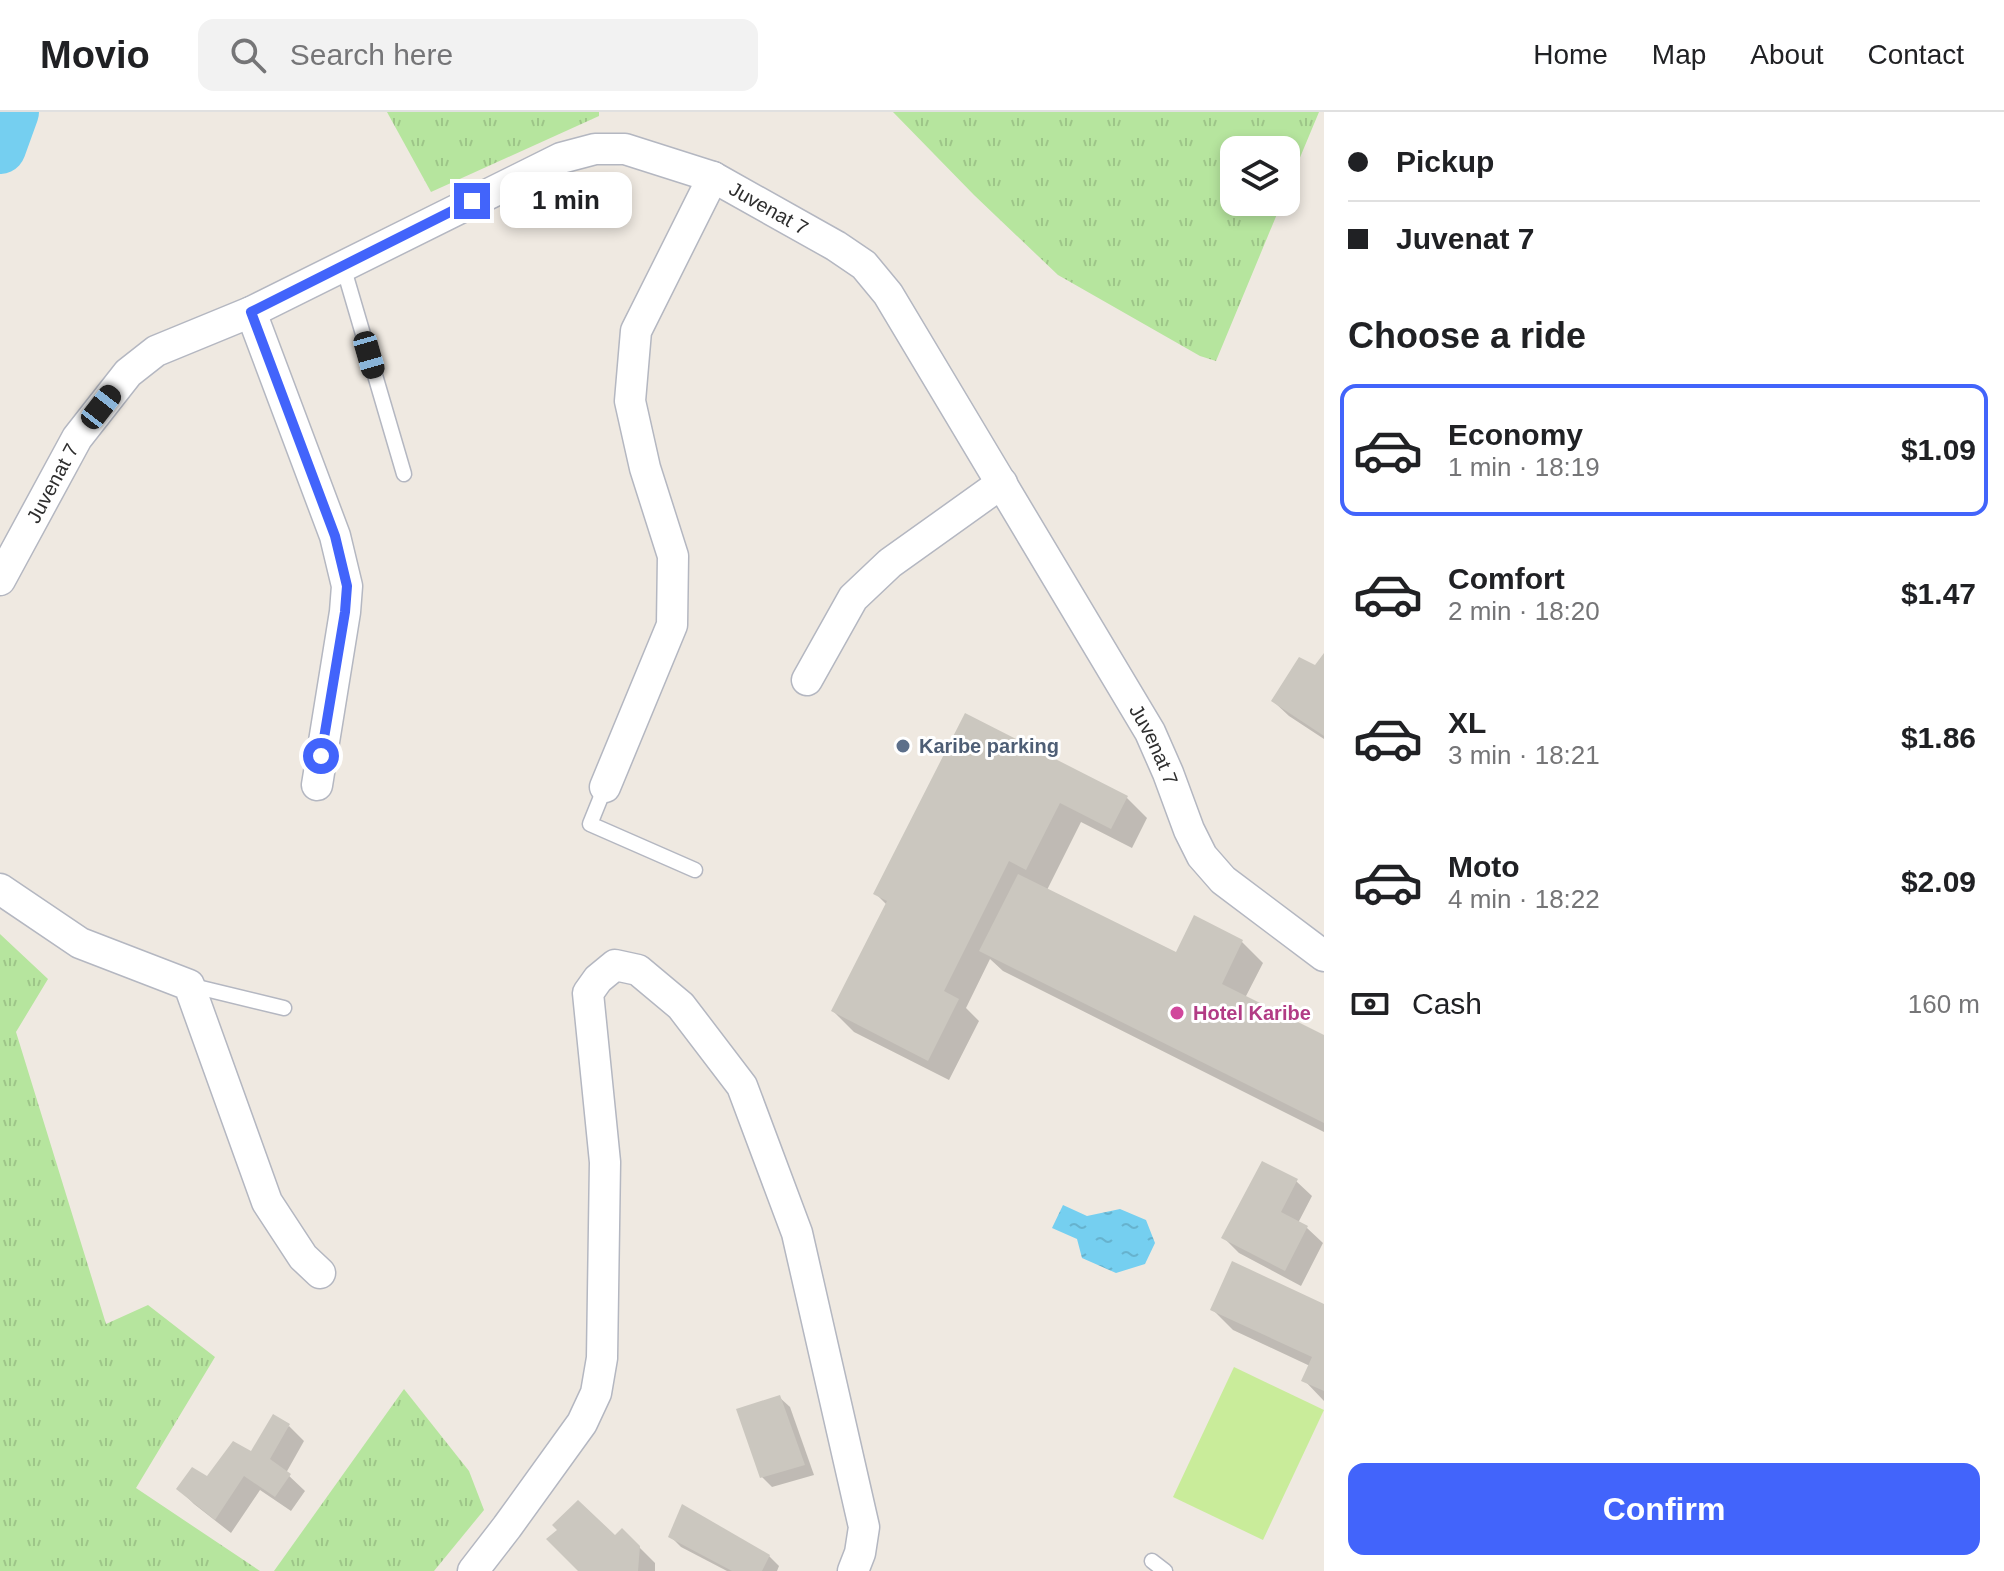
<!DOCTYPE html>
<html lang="en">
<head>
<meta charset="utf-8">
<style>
	body { margin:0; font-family:Arial,sans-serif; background:#f2f2f2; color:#202124; height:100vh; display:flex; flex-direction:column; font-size:30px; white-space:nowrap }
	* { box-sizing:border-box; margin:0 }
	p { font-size:26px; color:#757577 }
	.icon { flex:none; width:44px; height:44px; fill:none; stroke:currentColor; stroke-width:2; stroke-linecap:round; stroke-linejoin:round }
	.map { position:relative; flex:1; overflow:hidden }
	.panel { display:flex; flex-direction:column; background:#fff; width:680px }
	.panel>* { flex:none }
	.guide { display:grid; align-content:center; height:176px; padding:0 24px; background:#fff }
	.tools { position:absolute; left:1220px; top:24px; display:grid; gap:16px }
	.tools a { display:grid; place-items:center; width:80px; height:80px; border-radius:16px; background:#fff; box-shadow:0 4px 12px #0003; font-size:40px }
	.end { position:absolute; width:36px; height:36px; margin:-18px; border:10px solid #4264fb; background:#fff; box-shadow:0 0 0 4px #fff }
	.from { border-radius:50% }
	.bubble { position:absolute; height:56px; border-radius:16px; background:#fff; box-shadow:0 4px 12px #0003; font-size:26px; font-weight:700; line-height:56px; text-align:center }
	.car { position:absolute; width:24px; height:48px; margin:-24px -12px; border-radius:10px; box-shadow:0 0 6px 2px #0007; background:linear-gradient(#222 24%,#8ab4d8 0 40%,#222 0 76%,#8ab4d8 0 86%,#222 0) }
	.guide b { display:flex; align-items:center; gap:28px; height:76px; font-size:30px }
	.guide b+b { border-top:2px solid #e0e0e0 }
	.guide i { width:20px; height:20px; background:#202124 }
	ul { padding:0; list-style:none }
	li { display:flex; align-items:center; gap:24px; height:132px; margin:0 16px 12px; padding:0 8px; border:4px solid transparent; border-radius:16px }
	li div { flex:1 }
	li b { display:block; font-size:30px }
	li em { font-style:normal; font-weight:700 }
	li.current { border-color:#4264fb }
	li>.icon { width:72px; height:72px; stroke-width:1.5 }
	h2 { padding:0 24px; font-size:36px; line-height:96px }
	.pay { display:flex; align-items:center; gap:20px; height:88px; padding:0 24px; font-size:30px }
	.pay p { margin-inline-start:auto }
	.action { display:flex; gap:16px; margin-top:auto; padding:16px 24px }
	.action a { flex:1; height:92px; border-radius:16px; background:#4264fb; color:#fff; font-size:32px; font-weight:700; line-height:92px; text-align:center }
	header { display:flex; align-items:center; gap:48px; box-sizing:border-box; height:112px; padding:0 40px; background:#fff; border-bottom:2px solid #e0e0e0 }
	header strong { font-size:38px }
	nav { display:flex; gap:44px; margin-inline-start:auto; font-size:28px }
	.search { width:560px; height:72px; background:#f2f2f2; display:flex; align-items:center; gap:20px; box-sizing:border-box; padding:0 28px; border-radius:16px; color:#757577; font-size:30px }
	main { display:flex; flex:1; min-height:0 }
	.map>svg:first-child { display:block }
	.grass { fill:url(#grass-tufts) }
	.pitch { fill:#c9ec9a }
	.water { fill:url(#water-ripples) }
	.shadow { fill:#0003 }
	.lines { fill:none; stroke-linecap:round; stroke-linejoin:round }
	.river { stroke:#75cff0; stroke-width:52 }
	.building { fill:#cbc7bf }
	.lane-casing { stroke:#b4b7c1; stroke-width:17 }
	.street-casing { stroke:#b4b7c1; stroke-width:33 }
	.lane { stroke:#fff; stroke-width:14 }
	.street { stroke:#fff; stroke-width:30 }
	.route { stroke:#4264fb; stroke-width:10 }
	.service-dot { fill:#5c6f8a; stroke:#fff; stroke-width:3 }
	.hotel-dot { fill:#d1479c; stroke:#fff; stroke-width:3 }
	.labels { text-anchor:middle; stroke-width:6; stroke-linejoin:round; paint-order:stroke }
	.street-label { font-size:20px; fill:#2e2e2e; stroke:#fff }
	.service-label { font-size:20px; font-weight:bold; fill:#4e5e75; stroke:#fff; text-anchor:start }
	.hotel-label { font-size:20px; font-weight:bold; fill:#b23c85; stroke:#fff; text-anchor:start }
</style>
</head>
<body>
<header>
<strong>Movio</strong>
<div class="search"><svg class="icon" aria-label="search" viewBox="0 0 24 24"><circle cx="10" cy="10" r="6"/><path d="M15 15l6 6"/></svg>Search here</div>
<nav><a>Home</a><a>Map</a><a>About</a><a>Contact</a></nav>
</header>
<main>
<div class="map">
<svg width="1324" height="1459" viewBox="0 0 1324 1459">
	<defs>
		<pattern id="grass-tufts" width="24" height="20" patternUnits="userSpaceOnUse" patternTransform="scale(2)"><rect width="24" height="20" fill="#b6e59e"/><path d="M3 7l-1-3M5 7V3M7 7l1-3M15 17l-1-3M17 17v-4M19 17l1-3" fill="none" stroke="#9dc588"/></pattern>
		<pattern id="water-ripples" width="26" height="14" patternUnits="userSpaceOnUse" patternTransform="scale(2)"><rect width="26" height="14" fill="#75cff0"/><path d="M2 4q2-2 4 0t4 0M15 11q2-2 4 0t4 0" fill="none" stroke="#66b2ce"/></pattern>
	</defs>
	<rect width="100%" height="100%" fill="#efe9e1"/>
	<g class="grass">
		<polygon points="387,0 599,0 599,4 431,80"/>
		<polygon points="893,0 1319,0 1286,79 1286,38 1234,38 1234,90 1282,90 1216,249 1200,244 1058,163 974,83"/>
		<polygon points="0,822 48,867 16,920 106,1212 148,1193 215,1245 136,1376 260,1459 0,1459"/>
		<polygon points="404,1277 469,1359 484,1398 434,1459 274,1459"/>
	</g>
	<polygon class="pitch" points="1234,1255 1324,1298 1263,1428 1173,1385"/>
	<polygon class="water" points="1063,1093 1087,1104 1120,1097 1146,1108 1155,1131 1145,1152 1116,1161 1082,1146 1077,1127 1052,1116"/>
	<g class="shadow">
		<polygon points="1324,544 1324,627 1289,604 1273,589 1316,556"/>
		<polygon points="966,604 1126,685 1147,706 1132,736 1081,710 1047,778 1177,843 1195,806 1242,830 1263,851 1245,886 1324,926 1324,1020 1003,859 990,847 966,896 979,909 949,968 854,920 833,899 887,793 876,782"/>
		<polygon points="1296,1069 1312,1084 1298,1111 1307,1116 1323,1131 1301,1174 1239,1141 1224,1126"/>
		<polygon points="1324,1194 1324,1289 1304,1268 1310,1254 1233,1218 1212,1197"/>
		<polygon points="779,1285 790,1295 814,1363 772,1375 762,1365"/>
		<polygon points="289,1314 304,1329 286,1361 305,1379 291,1399 260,1378 231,1421 194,1392 179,1377 207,1367 252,1342"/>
		<polygon points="559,1418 615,1426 622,1418 655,1451 655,1459 581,1459"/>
		<polygon points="670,1424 769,1444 779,1454 777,1459 727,1459 681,1435"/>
	</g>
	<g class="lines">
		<polyline class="river" points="0,36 13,0"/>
	</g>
	<g class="building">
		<polygon points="1324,541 1324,624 1271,589 1299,545 1315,553"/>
		<polygon points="965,601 1128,684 1111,717 1060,691 1026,758 1009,749 944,879 959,887 928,949 831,899 887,789 873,782"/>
		<polygon points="1018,762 1176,840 1194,803 1243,828 1222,872 1324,923 1324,1011 979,839"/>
		<polygon points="1262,1049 1298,1067 1281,1100 1308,1114 1285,1159 1221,1126"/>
		<polygon points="1232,1149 1324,1192 1324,1279 1301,1269 1312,1245 1210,1198"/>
		<polygon points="780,1283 805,1353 760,1366 736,1297"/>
		<polygon points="273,1302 290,1312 270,1347 291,1362 275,1385 244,1364 215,1408 176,1377 192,1355 207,1364 233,1329 251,1339"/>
		<polygon points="578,1388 615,1423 622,1416 640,1434 638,1459 578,1459 546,1427 557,1418 552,1413"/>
		<polygon points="682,1392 770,1443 762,1459 732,1459 668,1425"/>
	</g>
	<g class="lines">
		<g class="lane-casing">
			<g id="lane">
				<polyline points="343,154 404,362"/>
				<polyline points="605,675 590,712 695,758"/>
				<polyline points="189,873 284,896"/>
				<polyline points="1152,1449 1165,1459"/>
			</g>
		</g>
		<g class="street-casing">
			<g id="street">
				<polyline points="251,200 335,424 347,474 345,500 317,673"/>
				<path id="s1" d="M0 468 77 326 128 261 156 239 251 200 561 46 595 37H625L713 65 836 134 864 153 888 182 1150 620 1168 661 1189 718 1202 744 1223 768 1324 844"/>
				<polyline points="807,568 853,486 890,451 1002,371"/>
				<polyline points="605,675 672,513 673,444 645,356 630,289 636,219 713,65"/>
				<polyline points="0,777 80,831 189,873 267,1090 303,1145 320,1161"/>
				<polyline points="473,1459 507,1415 582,1311 596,1281 602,1246 605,1050 588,881 598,867 615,853 638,858 681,894 742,974 797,1121 864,1415 860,1441 853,1459"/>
			</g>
		</g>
		<use href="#lane" class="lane"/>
		<use href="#street" class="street"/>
	</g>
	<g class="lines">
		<polyline class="route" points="321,644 345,500 347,474 335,424 251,200 472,89"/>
	</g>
	<circle class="service-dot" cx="903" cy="634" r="8"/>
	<circle class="hotel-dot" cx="1177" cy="901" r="8"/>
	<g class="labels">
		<g class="street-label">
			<text dy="7" stroke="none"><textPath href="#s1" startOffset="950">Juvenat 7</textPath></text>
			<text dy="7" stroke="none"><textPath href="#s1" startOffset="110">Juvenat 7</textPath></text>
			<text dy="7" stroke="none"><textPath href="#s1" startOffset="1622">Juvenat 7</textPath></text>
		</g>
		<g class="service-label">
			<text x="919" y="641">Karibe parking</text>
		</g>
		<g class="hotel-label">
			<text x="1193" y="908">Hotel Karibe</text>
		</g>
	</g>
</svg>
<div class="tools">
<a><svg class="icon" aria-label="layers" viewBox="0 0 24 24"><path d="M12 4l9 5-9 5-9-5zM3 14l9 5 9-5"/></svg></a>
</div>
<i class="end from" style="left:321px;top:644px"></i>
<i class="end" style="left:472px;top:89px"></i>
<div class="bubble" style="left:500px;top:60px;width:132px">1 min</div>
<i class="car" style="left:369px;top:243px;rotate:164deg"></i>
<i class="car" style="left:101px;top:295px;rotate:38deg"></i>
</div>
<section class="panel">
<div class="guide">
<b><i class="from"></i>Pickup</b>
<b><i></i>Juvenat 7</b>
</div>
<h2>Choose a ride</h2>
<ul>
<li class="current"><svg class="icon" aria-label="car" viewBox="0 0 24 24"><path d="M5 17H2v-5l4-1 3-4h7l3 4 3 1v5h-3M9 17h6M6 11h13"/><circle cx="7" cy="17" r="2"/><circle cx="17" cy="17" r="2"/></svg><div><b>Economy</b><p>1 min · 18:19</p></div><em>$1.09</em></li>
<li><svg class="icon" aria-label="car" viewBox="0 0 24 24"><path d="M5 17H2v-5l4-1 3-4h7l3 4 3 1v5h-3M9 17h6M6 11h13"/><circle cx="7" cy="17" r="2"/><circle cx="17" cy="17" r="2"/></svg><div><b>Comfort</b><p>2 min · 18:20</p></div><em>$1.47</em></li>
<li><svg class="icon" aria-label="car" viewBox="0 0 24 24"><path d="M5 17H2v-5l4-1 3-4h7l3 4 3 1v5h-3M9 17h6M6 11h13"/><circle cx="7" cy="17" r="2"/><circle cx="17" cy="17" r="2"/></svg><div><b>XL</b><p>3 min · 18:21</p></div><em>$1.86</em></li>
<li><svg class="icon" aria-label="car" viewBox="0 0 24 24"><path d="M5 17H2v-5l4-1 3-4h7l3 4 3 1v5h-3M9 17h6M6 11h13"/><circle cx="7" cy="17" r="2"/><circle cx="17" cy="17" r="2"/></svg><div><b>Moto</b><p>4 min · 18:22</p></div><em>$2.09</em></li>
</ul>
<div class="pay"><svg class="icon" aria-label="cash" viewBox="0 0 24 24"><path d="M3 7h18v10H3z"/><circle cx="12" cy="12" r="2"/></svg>Cash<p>160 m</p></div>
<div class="action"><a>Confirm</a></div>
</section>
</main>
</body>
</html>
